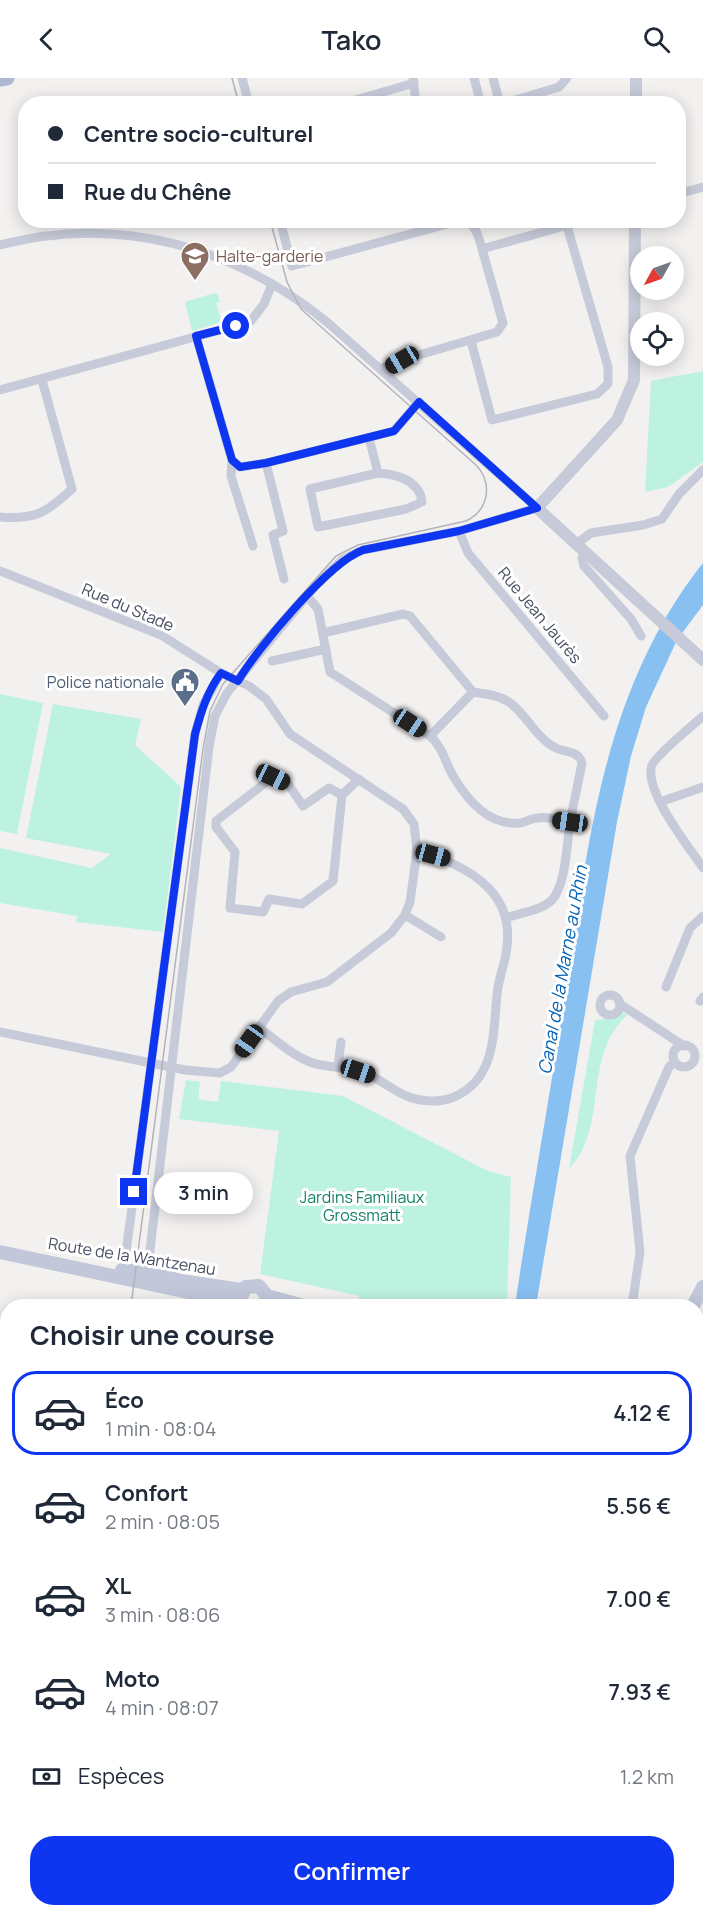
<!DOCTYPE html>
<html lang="fr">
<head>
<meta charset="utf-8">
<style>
	body { margin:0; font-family:Manrope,sans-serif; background:#f2f2f3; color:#1f2937; height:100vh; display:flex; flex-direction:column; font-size:22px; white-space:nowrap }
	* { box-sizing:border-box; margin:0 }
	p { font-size:20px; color:#747a83 }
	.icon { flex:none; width:33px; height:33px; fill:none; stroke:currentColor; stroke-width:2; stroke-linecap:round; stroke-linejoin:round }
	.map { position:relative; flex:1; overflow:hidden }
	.sheet { position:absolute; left:0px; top:1221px; width:704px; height:618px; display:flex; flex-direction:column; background:#fff; border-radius:24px 24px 0 0; box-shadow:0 3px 15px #0003 }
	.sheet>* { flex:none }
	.top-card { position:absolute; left:18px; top:18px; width:668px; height:132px; border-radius:24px; box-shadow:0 3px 15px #0003; display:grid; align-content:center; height:132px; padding:0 30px; background:#fff }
	.needle { width:39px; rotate:230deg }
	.buttons { position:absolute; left:630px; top:168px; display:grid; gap:12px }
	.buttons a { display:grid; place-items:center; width:54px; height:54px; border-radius:50%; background:#fff; box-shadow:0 3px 15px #0003; font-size:30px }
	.end { position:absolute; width:27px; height:27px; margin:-14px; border:8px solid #0e36f0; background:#fff; box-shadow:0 0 0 3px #fff }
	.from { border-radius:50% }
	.bubble { position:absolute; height:42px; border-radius:21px; background:#fff; box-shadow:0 3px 15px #0003; font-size:20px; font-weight:600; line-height:42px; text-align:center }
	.car { position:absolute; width:18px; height:36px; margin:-18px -9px; border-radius:8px; box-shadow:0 0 4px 2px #0007; background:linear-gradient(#222 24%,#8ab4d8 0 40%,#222 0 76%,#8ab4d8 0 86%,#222 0) }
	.top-card b { display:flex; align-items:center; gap:21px; height:57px; font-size:22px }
	.top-card b+b { border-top:2px solid #e0e1e3 }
	.top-card i { width:15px; height:15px; background:#1f2937 }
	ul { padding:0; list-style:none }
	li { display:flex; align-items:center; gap:18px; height:84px; margin:0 12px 9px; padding:0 18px; border:3px solid transparent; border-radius:24px }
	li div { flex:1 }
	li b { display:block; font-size:22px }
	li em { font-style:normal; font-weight:600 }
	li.selected { border-color:#0e36f0 }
	li>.icon { width:54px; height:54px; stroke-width:1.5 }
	h2 { padding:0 30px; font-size:27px; line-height:72px }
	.pay { display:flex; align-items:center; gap:15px; height:66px; padding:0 30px; font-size:22px }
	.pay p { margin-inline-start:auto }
	.action { display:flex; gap:12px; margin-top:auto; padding:12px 30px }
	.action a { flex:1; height:69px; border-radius:24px; background:#0e36f0; color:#fff; font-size:24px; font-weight:600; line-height:69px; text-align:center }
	header { display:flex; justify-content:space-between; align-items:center; height:78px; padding:0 30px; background:#fff; font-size:27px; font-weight:600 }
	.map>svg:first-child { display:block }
	.green { fill:#bdf2e0 }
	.water { fill:#88c0f2 }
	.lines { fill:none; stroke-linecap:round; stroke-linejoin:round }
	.minor { stroke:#c7cbd9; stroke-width:9 }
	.tertiary { stroke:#c7cbd9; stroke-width:12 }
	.secondary { stroke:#c2c8da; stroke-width:14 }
	.primary { stroke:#afb7d1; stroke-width:15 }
	.tram { stroke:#b2b3bb; stroke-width:1.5 }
	.rail { stroke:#b2b3bb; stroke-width:2 }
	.route { stroke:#0e36f0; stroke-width:8 }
	.labels { text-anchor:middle; stroke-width:6; stroke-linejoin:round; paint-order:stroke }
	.education-label { font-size:16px; fill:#785e54; stroke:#fff; text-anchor:start }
	.street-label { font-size:16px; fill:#474e60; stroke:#fff }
	.service-label { font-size:16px; fill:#4e5e75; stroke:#fff; text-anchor:end }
	.park-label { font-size:16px; fill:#118166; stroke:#fff }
	.water-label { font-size:18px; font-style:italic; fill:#0362b6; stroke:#fff }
</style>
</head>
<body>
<header><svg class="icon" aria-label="back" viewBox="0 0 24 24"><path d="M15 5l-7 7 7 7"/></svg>Tako<svg class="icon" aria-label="search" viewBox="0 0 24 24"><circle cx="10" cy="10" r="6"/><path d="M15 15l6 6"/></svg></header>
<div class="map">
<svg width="703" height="1839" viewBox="0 0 703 1839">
	<rect width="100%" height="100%" fill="#f3f1f0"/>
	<g class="green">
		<polygon points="214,215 218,217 220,224 216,225 222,244 192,253 185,224"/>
		<polygon points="703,293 703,384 668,409 645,414 651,303"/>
		<polygon points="0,616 43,625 17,756 0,753"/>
		<polygon points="53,626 141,641 135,667 181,709 163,854 76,844 77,838 0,825 0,770 92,790 111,776 26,760"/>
		<path d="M622 934 627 937C581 981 610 1048 569 1091L595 942 615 940Z"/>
		<polygon points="186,1002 200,1004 198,1021 218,1024 221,1003 343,1018 488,1093 511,1099 507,1228 377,1228 358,1226 359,1218 260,1196 279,1053 179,1041"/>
		<polygon points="0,1386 8,1387 8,1643 0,1646"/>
	</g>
	<g class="water">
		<path d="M703 485V527L677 562 646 629 631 678 617 744 536 1228H515C529 1131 547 1035 562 937 587 778 599 616 703 485Z"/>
		<polygon points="7,1647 7,1678 0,1682 0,1651"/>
	</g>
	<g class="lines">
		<g class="minor">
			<polyline points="242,0 249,26"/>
			<polyline points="413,0 416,26"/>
			<polyline points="474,0 481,26"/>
			<polyline points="493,0 500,26"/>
			<polyline points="342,26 414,5"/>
			<polyline points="502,26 559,9 567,0"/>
			<polyline points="678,116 703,109"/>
			<polyline points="280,142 292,188 462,142"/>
			<path d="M466 142C476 149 479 159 482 171L586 142"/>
			<path d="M0 167C118 136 233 168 327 244L537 430"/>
			<polyline points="196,258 232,382 240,389 266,385 394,353 419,324"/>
			<polyline points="471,263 492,342 597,316 608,306 608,289 567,148"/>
			<polyline points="381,291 402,282 497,254 503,245 482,171"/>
			<polyline points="0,312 250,244 264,226 272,206"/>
			<path d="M369 360 378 395C395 396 420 402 422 424L406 431 318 449 310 411 378 395"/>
			<polyline points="232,382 231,398 253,468"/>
			<polyline points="266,385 283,453 273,457 284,501"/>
			<path d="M0 439C36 442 47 434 72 411L42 302"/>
			<polyline points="459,453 468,475 604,638"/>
			<polyline points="576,466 591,455 643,447 662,441 679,416 703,392"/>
			<polyline points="585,475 582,480 584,488 631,541 641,558"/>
			<polyline points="0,493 161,557 221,595 249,608 266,621 290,656 403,731 414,746 417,773 410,824 405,837 391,855 327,904 291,914 278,923 231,989 220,995 185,992 0,954"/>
			<polyline points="307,518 318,531 330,594 430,658"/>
			<polyline points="323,555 403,536 410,538 473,614"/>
			<polyline points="272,583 326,571"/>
			<path d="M703 638C693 647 655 678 652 687 643 712 689 769 703 790"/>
			<polyline points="342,717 329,710 303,728 288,706 273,699 216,743 216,749 235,774 230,830 263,834 269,821 302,826 333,803 342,717 359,701"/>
			<polyline points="660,724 703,709"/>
			<polyline points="405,837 441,859"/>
			<path d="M508 839C522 835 542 832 552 822 566 807 567 764 570 744 560 742 548 738 538 740 532 740 526 744 520 745 490 748 469 724 455 701 445 686 444 670 430 658L473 614C486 616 498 617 509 624 526 636 537 661 556 670 566 675 578 672 582 685L570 744"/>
			<polyline points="666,909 690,850 703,838"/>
			<circle cx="610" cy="927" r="10"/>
			<polyline points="700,923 703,919"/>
			<polyline points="620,926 684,968"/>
			<path d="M258 949C276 962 295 980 316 986 334 990 352 989 369 997 383 1003 395 1014 409 1019 424 1024 439 1025 454 1019 496 1001 493 956 497 917 498 900 506 885 507 868 514 811 464 786 417 773"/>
			<circle cx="684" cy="978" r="11"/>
			<polyline points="338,988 341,964"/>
			<polyline points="123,1197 195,656 203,627 221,595"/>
			<polyline points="147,1198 209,669 215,638 227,615 317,506 343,481 363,472 459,453 537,430"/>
			<polyline points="632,1228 640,1174 630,1078 669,989 674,984"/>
			<polyline points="696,1296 703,1304"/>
			<polyline points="696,1351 703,1356"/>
			<polyline points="696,1454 703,1453"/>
			<polyline points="696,1618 703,1583"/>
			<polyline points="697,1678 699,1662"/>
			<polyline points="135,1832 144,1839"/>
			<polyline points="315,1832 321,1839"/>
			<polyline points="414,1832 421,1839"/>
			<polyline points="510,1832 516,1839"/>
			<polyline points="538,1839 541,1832"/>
			<polyline points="638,1839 640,1832"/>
		</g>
		<g class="tertiary">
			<polyline points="636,26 636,0"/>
			<polyline points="635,142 634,302 617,342 537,430 703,582"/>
		</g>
		<g class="secondary">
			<polyline points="0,1174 240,1225"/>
			<polyline points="122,1192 159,1196 180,1203 242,1212"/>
			<polyline points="267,1218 304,1228"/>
			<polyline points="240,1221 246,1209 259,1208 267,1218 265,1228"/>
			<polyline points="693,1228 703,1209"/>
			<polyline points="107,1839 113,1832"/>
		</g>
		<polyline class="primary" points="0,1 7,0"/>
		<g class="tram">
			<polyline points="232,0 239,26"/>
			<path d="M131 1228 203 671 210 633 223 606 336 478 358 467 466 443C489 432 493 405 476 387L301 231 287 204 270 142"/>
		</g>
		<g class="rail">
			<polyline points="0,1362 8,1364"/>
			<polyline points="696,1435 703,1434"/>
		</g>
	</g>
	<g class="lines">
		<path class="route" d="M134 1114 195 656C201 634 207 614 221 595L238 603C257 571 328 485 363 472L459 453 537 430 419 324 394 353 266 385 240 389 232 382 196 258 236 248"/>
	</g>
	<defs>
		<g id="school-pin" transform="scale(1.5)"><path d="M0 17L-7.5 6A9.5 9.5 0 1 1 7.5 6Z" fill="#8d6e63" stroke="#fff"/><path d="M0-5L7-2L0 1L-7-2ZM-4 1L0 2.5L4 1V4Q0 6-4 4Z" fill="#fff"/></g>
		<g id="civic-pin" transform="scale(1.5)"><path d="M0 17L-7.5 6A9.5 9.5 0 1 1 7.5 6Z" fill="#5c6f8a" stroke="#fff"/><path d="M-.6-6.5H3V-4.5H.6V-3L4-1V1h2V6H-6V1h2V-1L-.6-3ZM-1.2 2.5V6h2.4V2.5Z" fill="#fff"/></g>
	</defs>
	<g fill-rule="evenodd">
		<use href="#school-pin" x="195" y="178"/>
		<use href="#civic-pin" x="185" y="604"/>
	</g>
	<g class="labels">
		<g class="education-label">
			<text x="216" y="184">Halte-garderie</text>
		</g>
		<g class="street-label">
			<text transform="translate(128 529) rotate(23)" y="6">Rue du Stade</text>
			<text transform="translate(540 537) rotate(50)" y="6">Rue Jean Jaurès</text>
			<text transform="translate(132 1178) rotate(9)" y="6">Route de la Wantzenau</text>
		</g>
		<g class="service-label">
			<text x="164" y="610">Police nationale</text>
		</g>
		<g class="park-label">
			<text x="362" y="1125">Jardins Familiaux<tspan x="362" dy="18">Grossmatt</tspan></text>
		</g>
		<g class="water-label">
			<text transform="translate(563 892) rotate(-80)" y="6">Canal de la Marne au Rhin</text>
		</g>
	</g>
</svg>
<div class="buttons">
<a><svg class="needle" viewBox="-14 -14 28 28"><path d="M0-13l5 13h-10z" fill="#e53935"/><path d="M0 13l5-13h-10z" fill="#747a83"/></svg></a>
<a><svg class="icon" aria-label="locate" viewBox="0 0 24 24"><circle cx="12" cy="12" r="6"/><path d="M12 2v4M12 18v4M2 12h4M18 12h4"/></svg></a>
</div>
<i class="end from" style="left:236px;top:248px"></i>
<i class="end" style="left:134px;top:1114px"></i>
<div class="bubble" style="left:154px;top:1094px;width:99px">3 min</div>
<i class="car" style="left:402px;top:282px;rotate:240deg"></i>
<i class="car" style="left:410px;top:645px;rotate:123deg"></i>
<i class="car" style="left:273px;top:699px;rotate:115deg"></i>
<i class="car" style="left:570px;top:744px;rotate:278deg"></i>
<i class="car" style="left:433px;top:777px;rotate:105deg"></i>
<i class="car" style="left:249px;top:963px;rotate:215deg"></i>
<i class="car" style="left:358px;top:993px;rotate:108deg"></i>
<div class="top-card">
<b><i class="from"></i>Centre socio-culturel</b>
<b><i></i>Rue du Chêne</b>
</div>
<section class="sheet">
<h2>Choisir une course</h2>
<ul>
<li class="selected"><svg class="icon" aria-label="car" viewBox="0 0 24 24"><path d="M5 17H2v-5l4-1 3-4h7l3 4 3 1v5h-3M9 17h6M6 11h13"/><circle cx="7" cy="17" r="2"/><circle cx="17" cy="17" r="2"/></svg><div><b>Éco</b><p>1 min · 08:04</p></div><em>4.12 €</em></li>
<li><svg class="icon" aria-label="car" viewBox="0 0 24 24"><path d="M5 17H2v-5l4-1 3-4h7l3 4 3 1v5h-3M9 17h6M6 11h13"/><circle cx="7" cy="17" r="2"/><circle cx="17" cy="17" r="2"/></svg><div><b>Confort</b><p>2 min · 08:05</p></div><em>5.56 €</em></li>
<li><svg class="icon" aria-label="car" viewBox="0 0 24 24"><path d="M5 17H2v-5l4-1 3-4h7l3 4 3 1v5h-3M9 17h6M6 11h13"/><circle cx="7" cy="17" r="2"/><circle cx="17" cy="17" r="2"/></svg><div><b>XL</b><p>3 min · 08:06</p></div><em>7.00 €</em></li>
<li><svg class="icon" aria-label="car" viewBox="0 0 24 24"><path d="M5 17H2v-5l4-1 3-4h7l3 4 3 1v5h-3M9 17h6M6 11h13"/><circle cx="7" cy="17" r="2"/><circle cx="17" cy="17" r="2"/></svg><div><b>Moto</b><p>4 min · 08:07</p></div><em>7.93 €</em></li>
</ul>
<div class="pay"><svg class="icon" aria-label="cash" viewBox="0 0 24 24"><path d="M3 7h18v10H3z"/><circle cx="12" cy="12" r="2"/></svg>Espèces<p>1.2 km</p></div>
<div class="action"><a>Confirmer</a></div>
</section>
</div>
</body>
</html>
